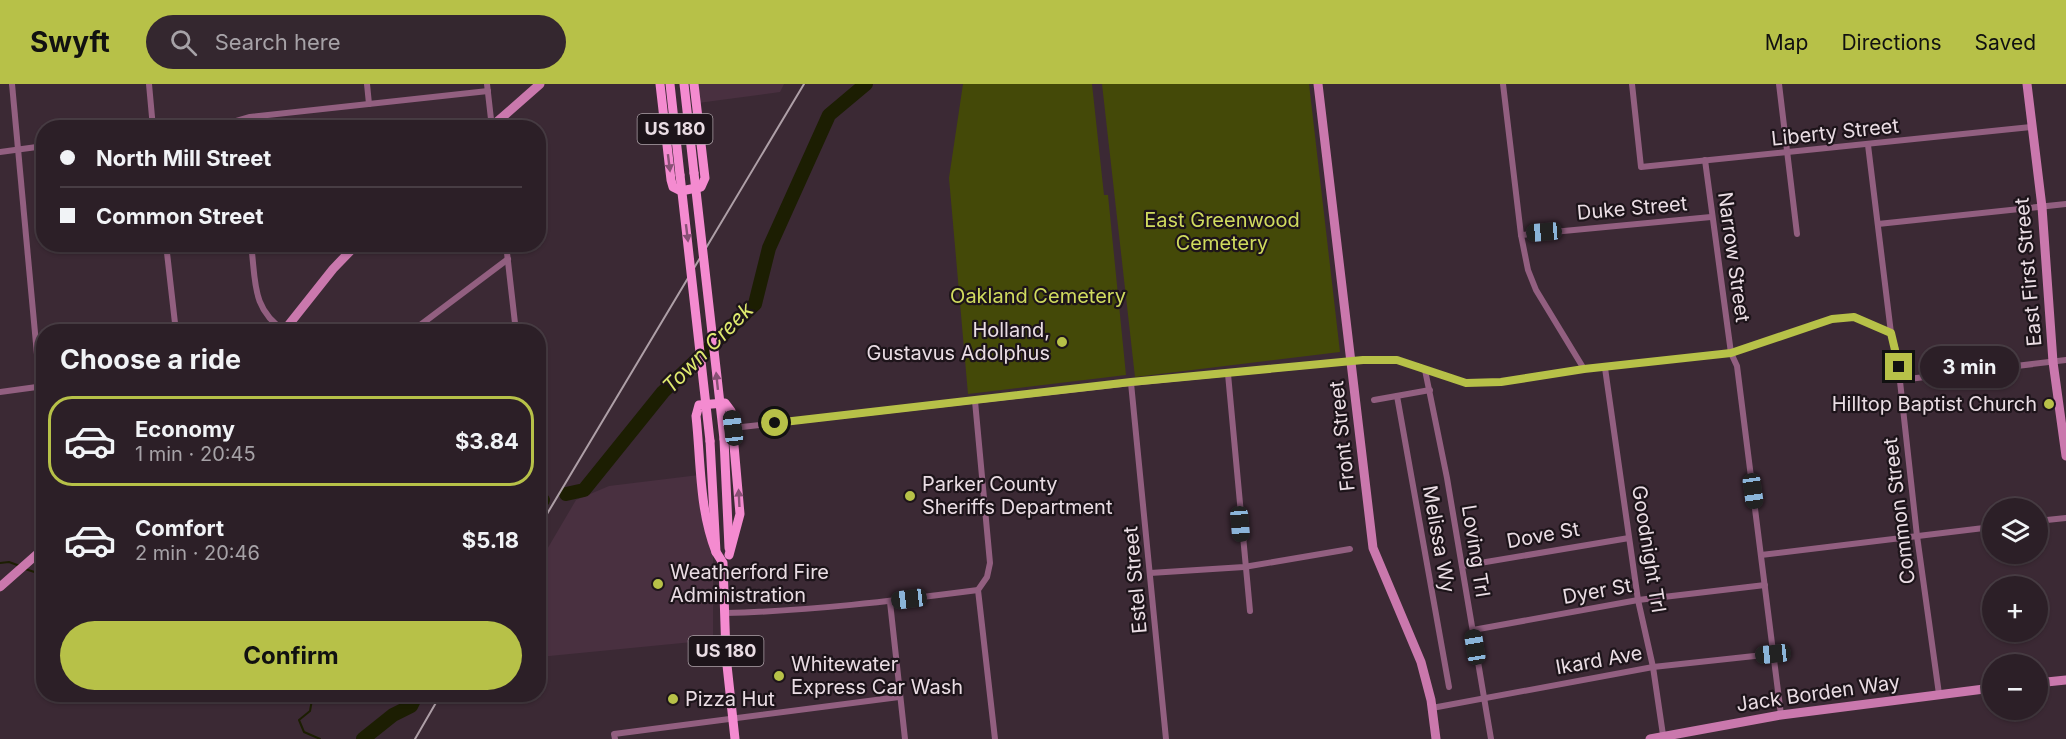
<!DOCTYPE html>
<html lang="en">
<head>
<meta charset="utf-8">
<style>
	body { margin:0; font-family:Inter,sans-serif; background:#34272f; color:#f1f3f6; height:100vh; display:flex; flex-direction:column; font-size:22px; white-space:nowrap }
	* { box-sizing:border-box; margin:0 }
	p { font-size:20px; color:#a6a2a7 }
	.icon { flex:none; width:33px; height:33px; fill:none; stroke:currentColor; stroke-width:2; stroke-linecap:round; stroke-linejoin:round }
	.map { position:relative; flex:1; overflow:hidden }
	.sheet { position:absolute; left:36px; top:240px; width:510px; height:378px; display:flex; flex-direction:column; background:#2c1f27; border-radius:24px; box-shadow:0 2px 4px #0004,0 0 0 2px #483d44 }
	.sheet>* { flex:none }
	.banner { position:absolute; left:36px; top:36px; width:510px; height:132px; border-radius:24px; box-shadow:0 2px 4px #0004,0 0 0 2px #483d44; display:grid; align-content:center; height:132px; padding:0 24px; background:#2c1f27 }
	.buttons { position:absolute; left:1982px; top:414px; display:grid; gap:12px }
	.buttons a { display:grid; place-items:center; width:66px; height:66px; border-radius:50%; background:#2c1f27; box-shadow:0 2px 4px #0004,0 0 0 2px #483d44; font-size:30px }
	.end { position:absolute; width:27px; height:27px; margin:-14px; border:8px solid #b7c148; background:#111; box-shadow:0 0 0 3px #111 }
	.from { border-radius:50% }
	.bubble { position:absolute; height:42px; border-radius:21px; background:#2c1f27; box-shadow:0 2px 4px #0004,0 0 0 2px #483d44; font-size:20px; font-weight:700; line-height:42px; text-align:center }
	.car { position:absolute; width:18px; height:36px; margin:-18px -9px; border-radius:8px; box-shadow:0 0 4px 2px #0007; background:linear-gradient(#222 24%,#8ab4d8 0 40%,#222 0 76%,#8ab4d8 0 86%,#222 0) }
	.banner b { display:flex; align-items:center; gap:21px; height:57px; font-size:22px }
	.banner b+b { border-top:2px solid #483d44 }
	.banner i { width:15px; height:15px; background:#f1f3f6 }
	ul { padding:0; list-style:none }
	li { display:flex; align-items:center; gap:18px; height:90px; margin:0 12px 9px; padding:0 12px; border:3px solid transparent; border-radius:24px }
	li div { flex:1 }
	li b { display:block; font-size:22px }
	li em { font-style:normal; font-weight:700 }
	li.active { border-color:#b7c148 }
	li>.icon { width:54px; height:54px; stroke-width:1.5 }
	h2 { padding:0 24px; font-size:27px; line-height:72px }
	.primary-button { display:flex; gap:12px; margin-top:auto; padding:12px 24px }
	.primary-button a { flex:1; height:69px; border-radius:36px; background:#b7c148; color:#111; font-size:24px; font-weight:700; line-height:69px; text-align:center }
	header { display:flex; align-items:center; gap:36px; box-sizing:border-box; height:84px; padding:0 30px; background:#b7c148; color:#111 }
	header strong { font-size:28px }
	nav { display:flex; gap:33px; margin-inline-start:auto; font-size:21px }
	.search { width:420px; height:54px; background:#34272f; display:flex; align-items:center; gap:15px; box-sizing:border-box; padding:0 21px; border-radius:33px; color:#a6a2a7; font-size:22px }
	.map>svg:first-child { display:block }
	.built { fill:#493040 }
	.green { fill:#444908 }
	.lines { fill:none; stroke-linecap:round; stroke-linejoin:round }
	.stream { stroke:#1c1e02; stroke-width:2 }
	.river { stroke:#1c1e02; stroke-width:14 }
	.street { stroke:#925f80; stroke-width:6 }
	.secondary { stroke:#ca78ad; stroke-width:9 }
	.primary { stroke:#f48bd0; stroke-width:9 }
	.rail { stroke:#ae9fa7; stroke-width:2 }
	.primary-bridge { stroke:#f48bd0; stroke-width:9 }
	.oneway { fill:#885075 }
	.route { stroke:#b7c148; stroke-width:8 }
	.poi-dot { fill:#b7c148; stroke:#1d141a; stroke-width:2 }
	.labels { text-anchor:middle; stroke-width:4.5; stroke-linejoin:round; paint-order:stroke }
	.shield { fill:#1d141a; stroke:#aca1a7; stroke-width:1.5 }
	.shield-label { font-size:18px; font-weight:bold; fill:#eadde4 }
	.street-label { font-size:20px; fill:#eadde4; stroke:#1d141a }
	.park-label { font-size:20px; fill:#d0db5e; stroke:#1d141a }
	.poi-label { font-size:20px; fill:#eadde4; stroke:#1d141a; text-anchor:start }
	.water-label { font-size:21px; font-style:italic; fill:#dfea6e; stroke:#1d141a }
</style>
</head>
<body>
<header>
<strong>Swyft</strong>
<div class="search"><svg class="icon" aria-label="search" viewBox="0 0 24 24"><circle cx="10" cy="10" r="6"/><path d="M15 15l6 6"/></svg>Search here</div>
<nav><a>Map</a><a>Directions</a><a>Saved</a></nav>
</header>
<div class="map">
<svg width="2066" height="655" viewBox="0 0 2066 655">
	<rect width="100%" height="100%" fill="#3b2934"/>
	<g class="built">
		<polygon points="696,0 784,0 780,8 698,19"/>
		<polygon points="699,391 713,467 713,556 539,573 539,479 576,416 609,402"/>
	</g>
	<g class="green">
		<polygon points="963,0 1092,0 1104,111 1108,111 1126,291 968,310 949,94"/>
		<polygon points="1102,0 1309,0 1340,268 1135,293"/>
	</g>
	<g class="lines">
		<g class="stream">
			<polyline points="0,479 9,478 20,482"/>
			<polyline points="25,485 44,491"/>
			<polyline points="313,610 310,627 299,636 304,648 320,655"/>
		</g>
		<g class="river">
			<polyline points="566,410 584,406 663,308 755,220 769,164 829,31 866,0"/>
			<polyline points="538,417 543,416"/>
			<polyline points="363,655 393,631 411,622 417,610"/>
		</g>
		<g class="street">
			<polyline points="12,0 40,303"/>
			<polyline points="149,0 153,44"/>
			<polyline points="367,0 369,20"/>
			<polyline points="487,0 492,44"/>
			<polyline points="1503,0 1521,151 1528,186 1536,206 1584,285"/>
			<polyline points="1632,0 1641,83 2031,43"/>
			<polyline points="1779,0 1797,150"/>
			<polyline points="191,44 233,38 250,33 488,7"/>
			<polyline points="1868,61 1891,249 1897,270 1917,452 1939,610"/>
			<polyline points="0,68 44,62"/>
			<polyline points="1705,76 1731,269 1737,282 1781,631"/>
			<polyline points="1878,140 2066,120"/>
			<polyline points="1521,151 1711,133"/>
			<polyline points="166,160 176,248"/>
			<path d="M251 160C256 197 251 225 285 247"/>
			<polyline points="506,160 516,248"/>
			<polyline points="411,248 508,175"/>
			<polyline points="1605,284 1638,516 1653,583 1663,651"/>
			<polyline points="1425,286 1447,394 1491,655"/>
			<polyline points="1228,290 1250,527"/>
			<polyline points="1900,296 2066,276"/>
			<polyline points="1131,299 1166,655"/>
			<polyline points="0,308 44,302"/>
			<polyline points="1397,312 1449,603"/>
			<polyline points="1374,316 1430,306"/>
			<polyline points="975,317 990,479 987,493 978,506 995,655"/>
			<polyline points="733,344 1131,299 1363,276 1397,276 1466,299 1501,298 1584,285 1731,269 1832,235 1854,233 1891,249"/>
			<polyline points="2037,437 2066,434"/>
			<polyline points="1761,471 1992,443"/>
			<polyline points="1462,482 1629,454"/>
			<polyline points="1150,489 1244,483 1350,465"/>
			<polyline points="890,518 905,655"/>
			<path d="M725 529C810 527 893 517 978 506"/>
			<polyline points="1473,546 1638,516 1765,501"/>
			<polyline points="1432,624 1653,583 1773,570"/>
			<polyline points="615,655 614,650 899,613"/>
		</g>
		<g class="secondary">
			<polyline points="1318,0 1373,464 1421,578 1431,616 1436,655"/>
			<polyline points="2027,0 2042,123 2053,278 2066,372"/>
			<polyline points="490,44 540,0"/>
			<polyline points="283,248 333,185 357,160"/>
			<polyline points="0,503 44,464"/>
			<polyline points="2037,599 2066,596"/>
			<polyline points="1650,655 1781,631 1992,604"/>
		</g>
		<g class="primary">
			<polyline points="660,0 671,96 673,103 681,107 701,103 705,94 694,0"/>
			<polyline points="670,0 680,91"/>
			<polyline points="684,0 694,89"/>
			<polyline points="724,355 729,464"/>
			<polyline points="710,357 716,468 723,479 726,572 735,655"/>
			<path d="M716 468C699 425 701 378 696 332L699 321 725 319 731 327 740 430 729 471"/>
		</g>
		<g class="rail">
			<polyline points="538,445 804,0"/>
			<polyline points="415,655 441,610"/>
		</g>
		<g class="primary-bridge">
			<polyline points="694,89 724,355"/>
			<polyline points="680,91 710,357"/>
		</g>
	</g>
	<defs><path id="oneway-solid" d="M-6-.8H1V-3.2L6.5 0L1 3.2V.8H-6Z" transform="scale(1.5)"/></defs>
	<g class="oneway">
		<use href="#oneway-solid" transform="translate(669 79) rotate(83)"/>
		<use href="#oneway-solid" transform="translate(687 149) rotate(83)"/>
		<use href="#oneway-solid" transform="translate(717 297) rotate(-96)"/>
		<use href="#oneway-solid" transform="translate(739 414) rotate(-93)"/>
	</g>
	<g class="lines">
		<polyline class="route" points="775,339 1131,298 1363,276 1397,276 1466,299 1501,298 1584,285 1731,269 1832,235 1854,233 1891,249 1899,283"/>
	</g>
	<g class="poi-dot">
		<circle cx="1062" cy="258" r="6"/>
		<circle cx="2049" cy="320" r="6"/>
		<circle cx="910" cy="412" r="6"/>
		<circle cx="658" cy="500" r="6"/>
		<circle cx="779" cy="592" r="6"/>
		<circle cx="673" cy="615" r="6"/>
	</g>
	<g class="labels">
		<g class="shield">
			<rect x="637.5" y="30" width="75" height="30" rx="4.5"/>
			<rect x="688.5" y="552" width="75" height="30" rx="4.5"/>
		</g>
		<g class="shield-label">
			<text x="675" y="51">US 180</text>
			<text x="726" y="573">US 180</text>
		</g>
		<g class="street-label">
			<text transform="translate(1835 48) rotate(-6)" y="7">Liberty Street</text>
			<text transform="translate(1632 124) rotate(-5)" y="7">Duke Street</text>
			<text transform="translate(1734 173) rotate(82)" y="7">Narrow Street</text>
			<text transform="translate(2028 188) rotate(-95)" y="7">East First Street</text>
			<text transform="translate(1342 352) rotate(-96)" y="7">Front Street</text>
			<text transform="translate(1899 427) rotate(-97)" y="7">Common Street</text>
			<text transform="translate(1543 451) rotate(-10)" y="7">Dove St</text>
			<text transform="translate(1439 455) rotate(80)" y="7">Melissa Wy</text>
			<text transform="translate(1649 465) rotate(81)" y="7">Goodnight Trl</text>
			<text transform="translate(1476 467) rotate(81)" y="7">Loving Trl</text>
			<text transform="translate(1135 496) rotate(-95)" y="7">Estel Street</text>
			<text transform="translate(1597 507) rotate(-10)" y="7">Dyer St</text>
			<text transform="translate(1599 576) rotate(-10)" y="7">Ikard Ave</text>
			<text transform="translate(1818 609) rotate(-8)" y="7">Jack Borden Way</text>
		</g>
		<g class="park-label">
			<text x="1222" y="143">East Greenwood<tspan x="1222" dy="23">Cemetery</tspan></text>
			<text x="1038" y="219">Oakland Cemetery</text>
		</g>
		<g class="poi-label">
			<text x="1050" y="253" text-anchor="end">Holland,<tspan x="1050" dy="23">Gustavus Adolphus</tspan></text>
			<text x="2037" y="327" text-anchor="end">Hilltop Baptist Church</text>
			<text x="922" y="407">Parker County<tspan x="922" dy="23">Sheriffs Department</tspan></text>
			<text x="670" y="495">Weatherford Fire<tspan x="670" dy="23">Administration</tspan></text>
			<text x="791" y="587">Whitewater<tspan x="791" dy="23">Express Car Wash</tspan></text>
			<text x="685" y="622">Pizza Hut</text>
		</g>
		<g class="water-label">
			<text transform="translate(708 264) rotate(-45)" y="7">Town Creek</text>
		</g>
	</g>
</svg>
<div class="buttons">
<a><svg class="icon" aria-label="layers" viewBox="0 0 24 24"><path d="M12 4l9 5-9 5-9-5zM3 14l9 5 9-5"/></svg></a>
<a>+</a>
<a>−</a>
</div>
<i class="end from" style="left:775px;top:339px"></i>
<i class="end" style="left:1899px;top:283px"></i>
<div class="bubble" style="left:1920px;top:262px;width:99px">3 min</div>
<i class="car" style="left:1544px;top:148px;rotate:265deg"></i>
<i class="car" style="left:733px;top:344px;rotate:353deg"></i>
<i class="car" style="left:1753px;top:407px;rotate:172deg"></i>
<i class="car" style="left:1240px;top:440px;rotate:175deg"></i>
<i class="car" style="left:909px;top:515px;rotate:263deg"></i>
<i class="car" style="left:1475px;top:563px;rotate:351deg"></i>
<i class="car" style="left:1773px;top:570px;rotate:264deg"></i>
<div class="banner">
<b><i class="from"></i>North Mill Street</b>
<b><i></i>Common Street</b>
</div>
<section class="sheet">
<h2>Choose a ride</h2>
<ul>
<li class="active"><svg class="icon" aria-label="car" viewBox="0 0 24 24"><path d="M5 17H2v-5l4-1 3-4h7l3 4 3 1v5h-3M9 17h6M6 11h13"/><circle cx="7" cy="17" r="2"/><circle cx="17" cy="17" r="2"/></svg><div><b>Economy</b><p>1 min · 20:45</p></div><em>$3.84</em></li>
<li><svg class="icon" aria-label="car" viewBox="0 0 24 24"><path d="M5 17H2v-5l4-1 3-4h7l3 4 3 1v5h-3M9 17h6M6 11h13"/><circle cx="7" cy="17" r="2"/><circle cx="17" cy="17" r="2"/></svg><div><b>Comfort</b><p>2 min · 20:46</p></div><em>$5.18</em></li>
</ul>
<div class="primary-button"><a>Confirm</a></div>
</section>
</div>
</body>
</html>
